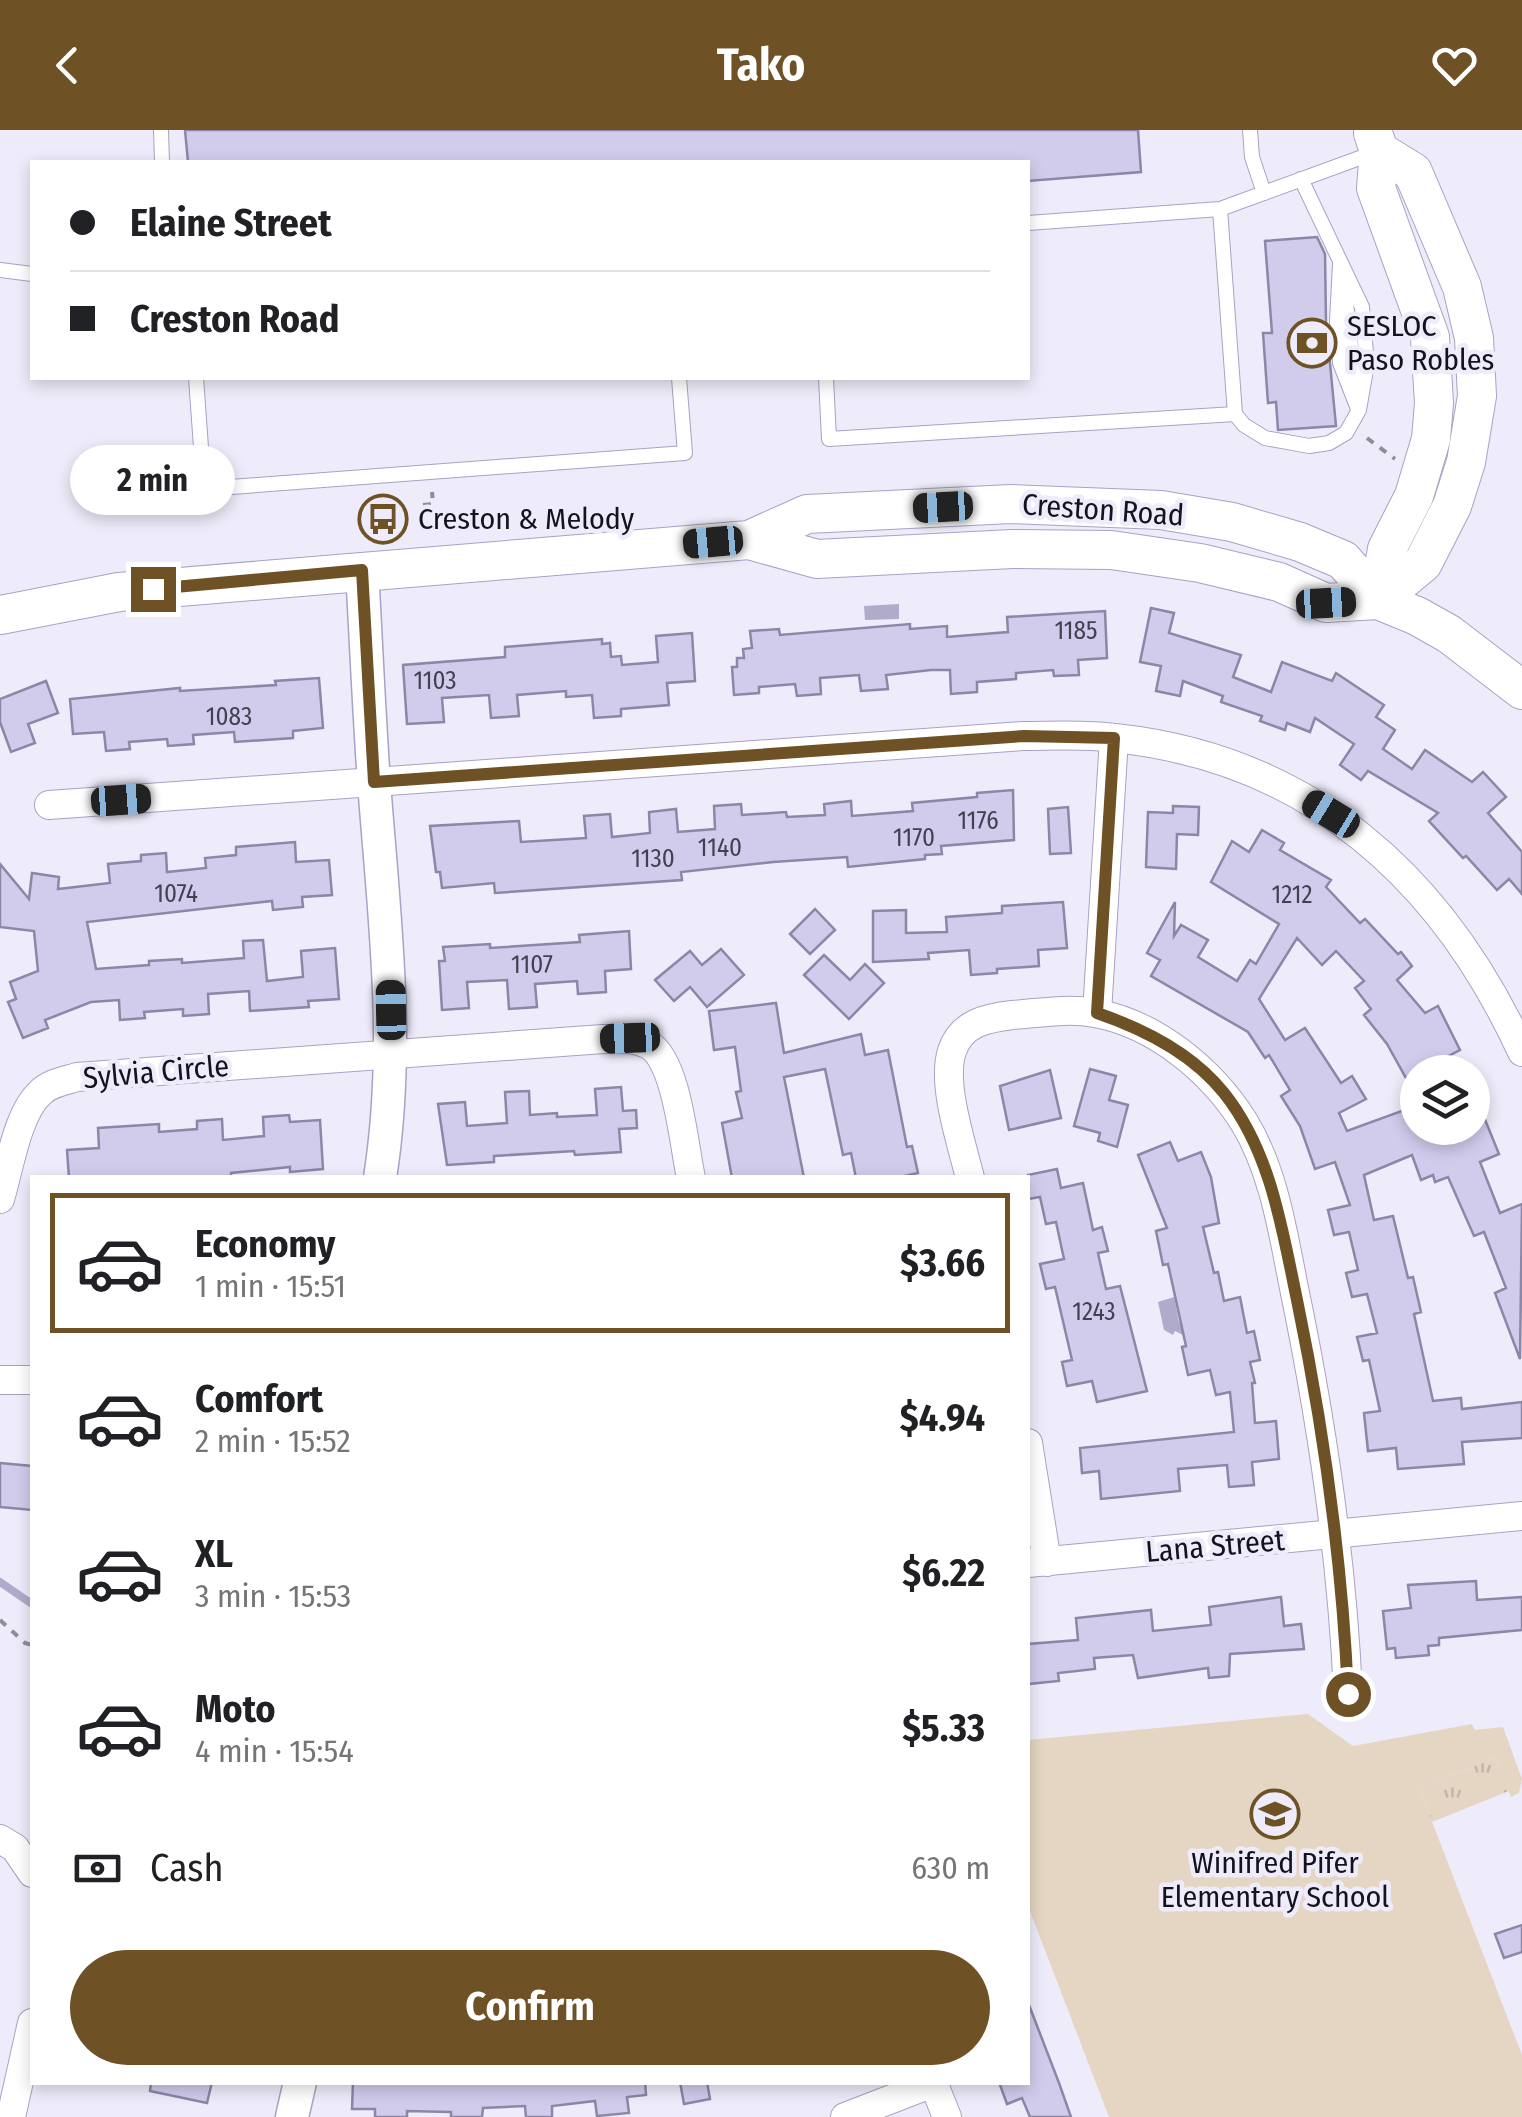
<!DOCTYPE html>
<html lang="en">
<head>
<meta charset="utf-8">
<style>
	body { margin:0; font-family:"Fira Sans Condensed",sans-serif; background:#f2f2f2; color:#202124; height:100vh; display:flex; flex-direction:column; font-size:38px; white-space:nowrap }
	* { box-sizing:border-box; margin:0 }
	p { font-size:32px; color:#757577 }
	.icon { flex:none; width:55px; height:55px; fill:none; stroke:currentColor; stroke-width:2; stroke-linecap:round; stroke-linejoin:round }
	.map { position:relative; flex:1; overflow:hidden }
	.panel { position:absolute; left:30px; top:1045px; width:1000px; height:910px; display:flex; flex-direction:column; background:#fff; border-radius:0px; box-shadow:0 5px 15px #0003 }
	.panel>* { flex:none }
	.hud { position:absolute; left:30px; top:30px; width:1000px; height:220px; border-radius:0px; box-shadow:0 5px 15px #0003; display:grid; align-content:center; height:220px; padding:0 40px; background:#fff }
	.controls { position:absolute; left:1400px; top:925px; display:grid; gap:20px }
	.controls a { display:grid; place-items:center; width:90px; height:90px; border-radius:50%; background:#fff; box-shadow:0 5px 15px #0003; font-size:50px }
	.end { position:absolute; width:45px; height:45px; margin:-22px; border:12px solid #6e5125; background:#fff; box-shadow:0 0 0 5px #fff }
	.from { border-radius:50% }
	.bubble { position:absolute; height:70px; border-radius:35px; background:#fff; box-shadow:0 5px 15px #0003; font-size:32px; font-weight:700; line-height:70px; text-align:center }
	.car { position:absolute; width:30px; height:60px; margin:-30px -15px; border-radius:12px; box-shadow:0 0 8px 2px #0007; background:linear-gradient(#222 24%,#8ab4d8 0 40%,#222 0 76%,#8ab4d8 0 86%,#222 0) }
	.hud b { display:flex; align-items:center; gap:35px; height:95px; font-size:38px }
	.hud b+b { border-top:2px solid #e0e0e0 }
	.hud i { width:25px; height:25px; background:#202124 }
	ul { padding:18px 0 0; list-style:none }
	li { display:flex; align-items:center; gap:30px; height:140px; margin:0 20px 15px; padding:0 20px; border:5px solid transparent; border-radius:0px }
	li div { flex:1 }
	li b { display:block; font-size:38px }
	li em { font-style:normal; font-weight:700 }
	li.current { border-color:#6e5125 }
	li>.icon { width:90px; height:90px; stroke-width:1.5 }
	.pay { display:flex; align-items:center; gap:25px; height:110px; padding:0 40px; font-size:38px }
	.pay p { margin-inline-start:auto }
	.action { display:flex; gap:20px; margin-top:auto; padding:20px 40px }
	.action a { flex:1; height:115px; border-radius:60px; background:#6e5125; color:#fff; font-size:40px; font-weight:700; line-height:115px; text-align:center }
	header { display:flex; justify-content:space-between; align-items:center; height:130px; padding:0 40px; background:#6e5125; color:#fff; font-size:45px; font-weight:700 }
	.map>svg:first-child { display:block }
	.grass { fill:#e4d6c3 }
	.park { fill:url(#park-tufts) }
	.water { fill:#b0abca }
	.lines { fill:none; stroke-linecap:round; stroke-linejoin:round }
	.stream { stroke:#b0abca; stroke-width:8 }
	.building { fill:#d1ccec; stroke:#8c86a7; stroke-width:2.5 }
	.service-casing { stroke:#a8a2c4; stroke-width:16 }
	.minor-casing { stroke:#a8a2c4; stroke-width:30 }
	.tertiary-casing { stroke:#a8a2c4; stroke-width:35 }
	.secondary-casing { stroke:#a8a2c4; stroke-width:40 }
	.path { stroke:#908d9a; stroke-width:4; stroke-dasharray:8 8; stroke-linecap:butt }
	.service { stroke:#fff; stroke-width:14 }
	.minor { stroke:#fff; stroke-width:28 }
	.tertiary { stroke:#fff; stroke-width:32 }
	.secondary { stroke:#fff; stroke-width:38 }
	.route { stroke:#6e5125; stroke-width:12 }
	.labels { text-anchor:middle; stroke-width:9; stroke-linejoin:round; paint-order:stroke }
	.number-label { font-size:25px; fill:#444052 }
	.poi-label { font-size:30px; fill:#15121e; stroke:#eeecfa; text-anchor:start }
	.street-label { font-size:30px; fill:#15121e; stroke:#eeecfa }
</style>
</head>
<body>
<header><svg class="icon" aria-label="back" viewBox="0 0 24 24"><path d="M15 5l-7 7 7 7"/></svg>Tako<svg class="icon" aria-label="heart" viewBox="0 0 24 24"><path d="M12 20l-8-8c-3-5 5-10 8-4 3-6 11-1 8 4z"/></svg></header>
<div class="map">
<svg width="1522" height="1987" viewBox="0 0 1522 1987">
	<defs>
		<pattern id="park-tufts" width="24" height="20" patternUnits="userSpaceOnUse" patternTransform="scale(2.5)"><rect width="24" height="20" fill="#e4d6c3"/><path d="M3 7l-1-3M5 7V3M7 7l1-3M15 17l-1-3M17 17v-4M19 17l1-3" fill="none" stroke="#c3b7a7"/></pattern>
	</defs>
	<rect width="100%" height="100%" fill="#eeecfa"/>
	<polygon class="grass" points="1308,1584 1353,1616 1472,1594 1475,1600 1503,1597 1522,1649 1519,1663 1511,1667 1495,1628 1419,1658 1522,1925 1522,1987 1109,1987 1028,1776 1028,1610"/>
	<polygon class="park" points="1495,1628 1509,1661 1432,1692 1419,1658"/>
	<g class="water">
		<polygon points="899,474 899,489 865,490 864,476"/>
		<polygon points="1174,1167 1179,1192 1188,1197 1183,1205 1175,1201 1173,1205 1164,1200 1158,1172"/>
	</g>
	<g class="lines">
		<polyline class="stream" points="0,1452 32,1474"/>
	</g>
	<g class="building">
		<polygon points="185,0 1138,0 1141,42 1028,51 1028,32 188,32"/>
		<polygon points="1317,107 1325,124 1326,192 1336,296 1278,300 1276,272 1268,273 1263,203 1272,203 1265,111"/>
		<polygon points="1151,478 1174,483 1169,503 1241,525 1233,547 1271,562 1282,532 1332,551 1336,543 1384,575 1376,587 1395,600 1383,619 1412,639 1425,620 1472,652 1483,642 1506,667 1488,683 1522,722 1522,764 1509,749 1497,760 1466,726 1463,728 1429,691 1438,683 1368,641 1361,650 1340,635 1354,614 1315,588 1310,602 1287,593 1285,600 1260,591 1262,586 1221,572 1223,566 1183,551 1180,566 1156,561 1161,536 1140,532"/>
		<polygon points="1105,481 1107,528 1078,530 1079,545 1054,546 1053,540 1016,543 1016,549 977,552 977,562 951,564 950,540 931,540 886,545 888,559 861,561 859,545 820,548 821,564 797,566 795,554 759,557 759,563 734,565 732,537 737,537 737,528 744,528 743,519 752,518 750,501 779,499 780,505 910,494 910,499 947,496 947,507 1008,502 1007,487"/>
		<polygon points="692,503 695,551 667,553 669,575 621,579 621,586 594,588 592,565 566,567 566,561 517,565 519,586 491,588 489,565 442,568 444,592 407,594 403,535 505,527 505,517 602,509 602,514 610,513 611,527 621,526 622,535 658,532 656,506"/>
		<polygon points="319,548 323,598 293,601 293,608 235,612 234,602 193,605 194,614 168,616 167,609 129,612 130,619 106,621 104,602 73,604 70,569 180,558 180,561 276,555 275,551"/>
		<polygon points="46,551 58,583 28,594 35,613 11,622 0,592 0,569"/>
		<polygon points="1013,660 1014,710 941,716 942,724 925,725 925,729 848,737 847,727 773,732 681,742 682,750 495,763 494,753 442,758 440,742 436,742 430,696 519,691 521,712 586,708 584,686 610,684 612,707 650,703 649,682 676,679 678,702 715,699 714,676 741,674 742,685 786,682 787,687 825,685 824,674 851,671 852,686 913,681 912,673 977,667 977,663"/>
		<polygon points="1173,676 1199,677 1198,705 1177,704 1176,739 1146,737 1148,682 1173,683"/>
		<polygon points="1068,677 1071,723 1050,724 1048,679"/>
		<polygon points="1262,700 1284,713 1280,720 1331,750 1326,757 1360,793 1365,789 1398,824 1401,822 1412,836 1397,850 1425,883 1438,876 1460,920 1406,948 1387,914 1364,885 1371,879 1355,858 1364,851 1336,821 1322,835 1297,808 1259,869 1285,910 1305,898 1341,953 1352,946 1366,969 1339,983 1347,1001 1418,975 1418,998 1472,998 1473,960 1499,1024 1480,1032 1500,1083 1522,1074 1520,1229 1495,1163 1506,1158 1484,1102 1474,1106 1448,1047 1435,1052 1433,1045 1421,1050 1412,1025 1364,1045 1374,1090 1393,1086 1408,1148 1413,1147 1421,1182 1414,1184 1433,1271 1461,1268 1462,1279 1522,1272 1522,1308 1462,1312 1464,1334 1398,1339 1396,1318 1368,1321 1364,1283 1380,1281 1369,1230 1363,1231 1357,1207 1377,1203 1367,1164 1352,1167 1346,1143 1358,1140 1349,1102 1334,1105 1328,1080 1350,1075 1335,1032 1315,1039 1300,996 1281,966 1290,960 1269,925 1265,928 1248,902 1151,846 1160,830 1147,823 1175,772 1174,806 1181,795 1208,810 1198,827 1237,851 1250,830 1256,834 1279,794 1211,752 1232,711 1249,722"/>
		<polygon points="295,712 296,732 329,730 332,765 302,767 303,777 273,780 272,771 87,792 96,839 149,835 149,831 182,829 182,833 244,828 243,811 263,810 267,851 303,847 301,821 335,818 339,869 308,871 309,877 250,881 249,861 208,864 209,884 183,886 183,879 144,882 145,888 120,890 119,870 91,872 45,890 48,898 23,908 8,872 16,869 10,852 38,841 34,801 0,797 0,734 29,769 32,743 59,747 58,759 110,753 108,734 141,731 141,725 166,723 167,742 206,738 205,728 236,725 236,717"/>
		<polygon points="1063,772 1067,818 1038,820 1039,836 997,839 997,843 971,845 969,820 928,823 929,829 873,832 873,781 906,780 906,803 947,802 946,787 1002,783 1002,776"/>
		<polygon points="815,779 835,800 810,824 790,804"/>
		<polygon points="629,801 631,839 605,841 606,862 578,864 577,851 535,854 537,877 509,879 507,850 467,852 469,878 442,880 439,831 445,831 443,817 490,814 490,818 580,812 579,805"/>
		<polygon points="721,819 744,845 707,877 690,857 674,871 655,850 690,821 702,835"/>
		<polygon points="824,825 850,850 865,834 884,853 849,889 804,845"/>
		<polygon points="776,873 784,923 861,904 865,925 888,920 907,1017 912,1016 918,1043 895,1048 856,1048 851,1023 843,1025 825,939 784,947 804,1048 732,1048 722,993 742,988 736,962 741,961 735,917 714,920 709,881"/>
		<polygon points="1090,939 1116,946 1109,970 1128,975 1117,1017 1098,1011 1100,1003 1074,996"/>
		<polygon points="1050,940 1061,988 1009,1000 1000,956"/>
		<polygon points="621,957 623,981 636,980 637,998 619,999 621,1022 575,1025 574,1021 494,1026 494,1032 447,1035 438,974 465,972 467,996 507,993 505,962 529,961 530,985 557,983 557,987 597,985 595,959"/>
		<polygon points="289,985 290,992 320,990 323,1039 290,1042 290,1037 231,1043 231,1048 69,1048 67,1020 99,1018 98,998 159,994 159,1002 197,999 197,991 222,989 223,1010 264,1006 263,987"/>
		<polygon points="1170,1012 1178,1031 1201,1022 1211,1047 1219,1093 1203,1097 1214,1143 1218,1142 1224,1171 1240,1167 1247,1203 1254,1201 1260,1230 1250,1232 1255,1253 1252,1253 1255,1293 1276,1291 1279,1329 1252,1332 1254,1355 1229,1357 1227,1335 1178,1339 1180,1361 1101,1369 1099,1341 1082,1343 1080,1318 1234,1302 1230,1262 1216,1265 1210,1240 1188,1245 1182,1217 1186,1216 1168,1134 1163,1135 1156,1101 1167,1098 1138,1025"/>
		<polygon points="1057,1039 1061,1058 1083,1053 1093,1100 1102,1097 1108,1121 1098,1123 1106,1159 1120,1156 1147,1261 1097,1272 1092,1251 1067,1256 1062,1232 1072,1230 1055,1157 1046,1159 1040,1134 1064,1129 1056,1092 1046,1094 1040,1067 1028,1069 1028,1045"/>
		<polygon points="0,1333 32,1336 32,1380 0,1377"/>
		<polygon points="1476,1451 1477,1470 1522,1467 1522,1500 1439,1508 1439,1515 1428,1516 1429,1525 1396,1528 1395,1518 1387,1519 1383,1481 1411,1478 1408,1455"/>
		<polygon points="1281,1467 1284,1496 1301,1494 1304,1519 1230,1524 1229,1546 1209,1548 1208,1538 1138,1548 1133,1525 1094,1528 1095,1539 1058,1543 1059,1551 1028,1554 1028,1514 1078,1510 1076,1488 1151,1480 1153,1501 1211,1495 1209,1477"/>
		<polygon points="1522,1795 1522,1822 1504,1828 1495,1804"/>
		<polygon points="1029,1875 1059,1953 1071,1987 1030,1987 1022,1968 1007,1974 999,1952 1028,1952"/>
		<polygon points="151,1952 212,1952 207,1973 150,1961"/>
		<polygon points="353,1952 645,1952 646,1965 627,1967 629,1983 597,1986 595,1971 552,1976 552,1987 526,1987 525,1976 483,1978 482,1987 451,1987 451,1982 407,1981 407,1987 375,1987 375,1979 352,1979"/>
		<polygon points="680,1952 707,1952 710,1969 684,1974"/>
	</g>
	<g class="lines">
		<g class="service-casing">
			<g id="service">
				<polyline points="161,0 162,32"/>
				<polyline points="1250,0 1252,27 1264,63"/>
				<polyline points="1028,93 1220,79 1376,22"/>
				<polyline points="1340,134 1337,191 1340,233 1358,279"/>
				<polyline points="0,140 32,144"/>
				<polyline points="1344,156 1356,259"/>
				<polyline points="196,248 204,359 685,323 679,248"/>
				<polyline points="826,248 829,309 1235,284 1220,79"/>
				<polyline points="1235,284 1244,295 1265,308 1309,316 1329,313 1346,303 1359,280 1367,234 1362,177 1301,49"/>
			</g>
		</g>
		<g class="minor-casing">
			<g id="minor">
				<path d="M49 675 1023 606C1054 606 1085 604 1115 608 1311 629 1442 748 1522 922"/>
				<polyline points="1097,883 1114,608"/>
				<path d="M970 1048C962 1014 941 954 952 921 961 893 987 888 1012 885 1040 883 1068 878 1095 883 1156 894 1212 941 1244 992 1274 1041 1283 1103 1294 1158 1322 1293 1342 1426 1348 1564"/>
				<path d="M0 1069C9 1040 17 984 40 963 50 953 64 951 77 947L603 909C619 909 635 907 649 915 677 931 684 1016 691 1048"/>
				<polyline points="0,1250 32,1250"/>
				<polyline points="1028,1313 1047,1432"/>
				<polyline points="1028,1433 1522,1386"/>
				<polyline points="0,1709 15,1718 32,1743"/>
				<polyline points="933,1952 947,1987"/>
				<polyline points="11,1987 32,1893"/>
				<polyline points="845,1987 933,1953"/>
			</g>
		</g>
		<g class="tertiary-casing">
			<g id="tertiary">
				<path d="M362 440C366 511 369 582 374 653 384 785 401 915 380 1048"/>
				<polyline points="292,1987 300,1952"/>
			</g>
		</g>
		<g class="secondary-casing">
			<g id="secondary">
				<polyline points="1373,3 1379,21 1376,58 1430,207 1434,273 1431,309 1414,366 1387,419 1378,470"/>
				<polyline points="749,410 817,429 1012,419 1111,420 1200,433 1279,452 1326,473 1378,470 1417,486 1449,504 1522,560"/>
				<polyline points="1378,470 1423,433 1452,376 1466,332 1477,266 1474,208 1462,157 1413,42 1379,21"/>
				<polyline points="0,485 119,462 749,410 807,384 1011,374 1161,380 1232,392 1300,412 1343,430 1378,470"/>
			</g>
		</g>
		<g class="path">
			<polyline points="1367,308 1395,329"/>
			<polyline points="421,390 422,375 433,374 432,362"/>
			<polyline points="0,1490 25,1513 32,1515"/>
		</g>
		<use href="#service" class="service"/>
		<use href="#minor" class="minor"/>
		<use href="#tertiary" class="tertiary"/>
		<use href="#secondary" class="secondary"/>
	</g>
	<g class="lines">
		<path class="route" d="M153 459 362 440 374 652 1024 606 1114 608 1097 883C1144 899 1192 923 1224 963 1271 1022 1282 1099 1297 1170 1324 1300 1342 1430 1348 1564"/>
	</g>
	<defs>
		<g id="bank-ring" transform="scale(2.5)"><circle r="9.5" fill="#eeecfa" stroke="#6e5125" stroke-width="1.5"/><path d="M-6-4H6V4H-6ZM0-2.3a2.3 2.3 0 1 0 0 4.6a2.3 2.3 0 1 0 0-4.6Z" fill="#6e5125"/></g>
		<g id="bus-ring" transform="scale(2.5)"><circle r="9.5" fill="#eeecfa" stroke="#6e5125" stroke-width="1.5"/><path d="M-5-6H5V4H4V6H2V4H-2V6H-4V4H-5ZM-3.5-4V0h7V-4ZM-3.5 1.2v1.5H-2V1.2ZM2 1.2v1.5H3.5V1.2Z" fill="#6e5125"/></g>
		<g id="school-ring" transform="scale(2.5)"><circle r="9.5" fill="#eeecfa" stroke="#6e5125" stroke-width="1.5"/><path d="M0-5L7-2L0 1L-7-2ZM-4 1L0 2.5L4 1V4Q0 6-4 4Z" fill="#6e5125"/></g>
	</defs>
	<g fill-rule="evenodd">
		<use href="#bank-ring" x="1312" y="213"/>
		<use href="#bus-ring" x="383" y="389"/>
		<use href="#school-ring" x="1275" y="1684"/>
	</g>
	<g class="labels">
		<g class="number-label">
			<text x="1076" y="509">1185</text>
			<text x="435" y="559">1103</text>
			<text x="229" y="595">1083</text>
			<text x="978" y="699">1176</text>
			<text x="914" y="716">1170</text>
			<text x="720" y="726">1140</text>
			<text x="653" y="737">1130</text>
			<text x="176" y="772">1074</text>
			<text x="1292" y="773">1212</text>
			<text x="532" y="843">1107</text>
			<text x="1094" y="1190">1243</text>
		</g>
		<g class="poi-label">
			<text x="1347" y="206">SESLOC<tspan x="1347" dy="34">Paso Robles</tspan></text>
			<text x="418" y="399">Creston &amp; Melody</text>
			<text x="1275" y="1743" text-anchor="middle">Winifred Pifer<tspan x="1275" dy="34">Elementary School</tspan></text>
		</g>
		<g class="street-label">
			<text transform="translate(1103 380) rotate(4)" y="10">Creston Road</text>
			<text transform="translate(156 942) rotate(-5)" y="10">Sylvia Circle</text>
			<text transform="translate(1215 1416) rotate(-5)" y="10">Lana Street</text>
		</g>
	</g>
</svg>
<div class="controls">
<a><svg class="icon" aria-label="layers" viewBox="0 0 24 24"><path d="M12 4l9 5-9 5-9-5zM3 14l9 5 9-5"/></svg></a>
</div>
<i class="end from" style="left:1348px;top:1564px"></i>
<i class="end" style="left:153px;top:459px"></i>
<div class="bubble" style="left:70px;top:315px;width:165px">2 min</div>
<i class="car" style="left:943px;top:377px;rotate:267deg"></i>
<i class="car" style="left:713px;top:412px;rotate:265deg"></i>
<i class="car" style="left:1326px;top:473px;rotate:87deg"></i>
<i class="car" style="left:121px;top:670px;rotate:86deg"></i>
<i class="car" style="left:1331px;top:684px;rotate:301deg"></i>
<i class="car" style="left:391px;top:880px;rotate:359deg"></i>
<i class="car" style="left:630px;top:908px;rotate:268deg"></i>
<div class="hud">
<b><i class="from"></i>Elaine Street</b>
<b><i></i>Creston Road</b>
</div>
<section class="panel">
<ul>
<li class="current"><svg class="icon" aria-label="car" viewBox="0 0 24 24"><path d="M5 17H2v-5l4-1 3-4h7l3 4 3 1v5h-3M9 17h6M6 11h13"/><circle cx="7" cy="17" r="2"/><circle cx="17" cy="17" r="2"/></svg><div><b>Economy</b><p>1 min · 15:51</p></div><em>$3.66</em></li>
<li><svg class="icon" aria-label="car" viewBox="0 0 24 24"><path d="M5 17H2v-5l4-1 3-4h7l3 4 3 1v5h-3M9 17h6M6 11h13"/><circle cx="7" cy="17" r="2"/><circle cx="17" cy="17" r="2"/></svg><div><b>Comfort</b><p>2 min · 15:52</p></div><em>$4.94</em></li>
<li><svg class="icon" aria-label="car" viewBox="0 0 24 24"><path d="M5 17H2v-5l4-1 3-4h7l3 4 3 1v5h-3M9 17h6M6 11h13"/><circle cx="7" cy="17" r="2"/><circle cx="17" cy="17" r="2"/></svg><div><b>XL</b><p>3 min · 15:53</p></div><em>$6.22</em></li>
<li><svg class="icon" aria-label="car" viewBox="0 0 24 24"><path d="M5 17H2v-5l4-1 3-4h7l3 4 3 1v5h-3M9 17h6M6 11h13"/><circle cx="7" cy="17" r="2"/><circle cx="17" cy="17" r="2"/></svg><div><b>Moto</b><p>4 min · 15:54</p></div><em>$5.33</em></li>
</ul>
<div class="pay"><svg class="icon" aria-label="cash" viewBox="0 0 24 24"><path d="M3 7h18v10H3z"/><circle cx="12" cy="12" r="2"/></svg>Cash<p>630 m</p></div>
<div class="action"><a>Confirm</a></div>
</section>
</div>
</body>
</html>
